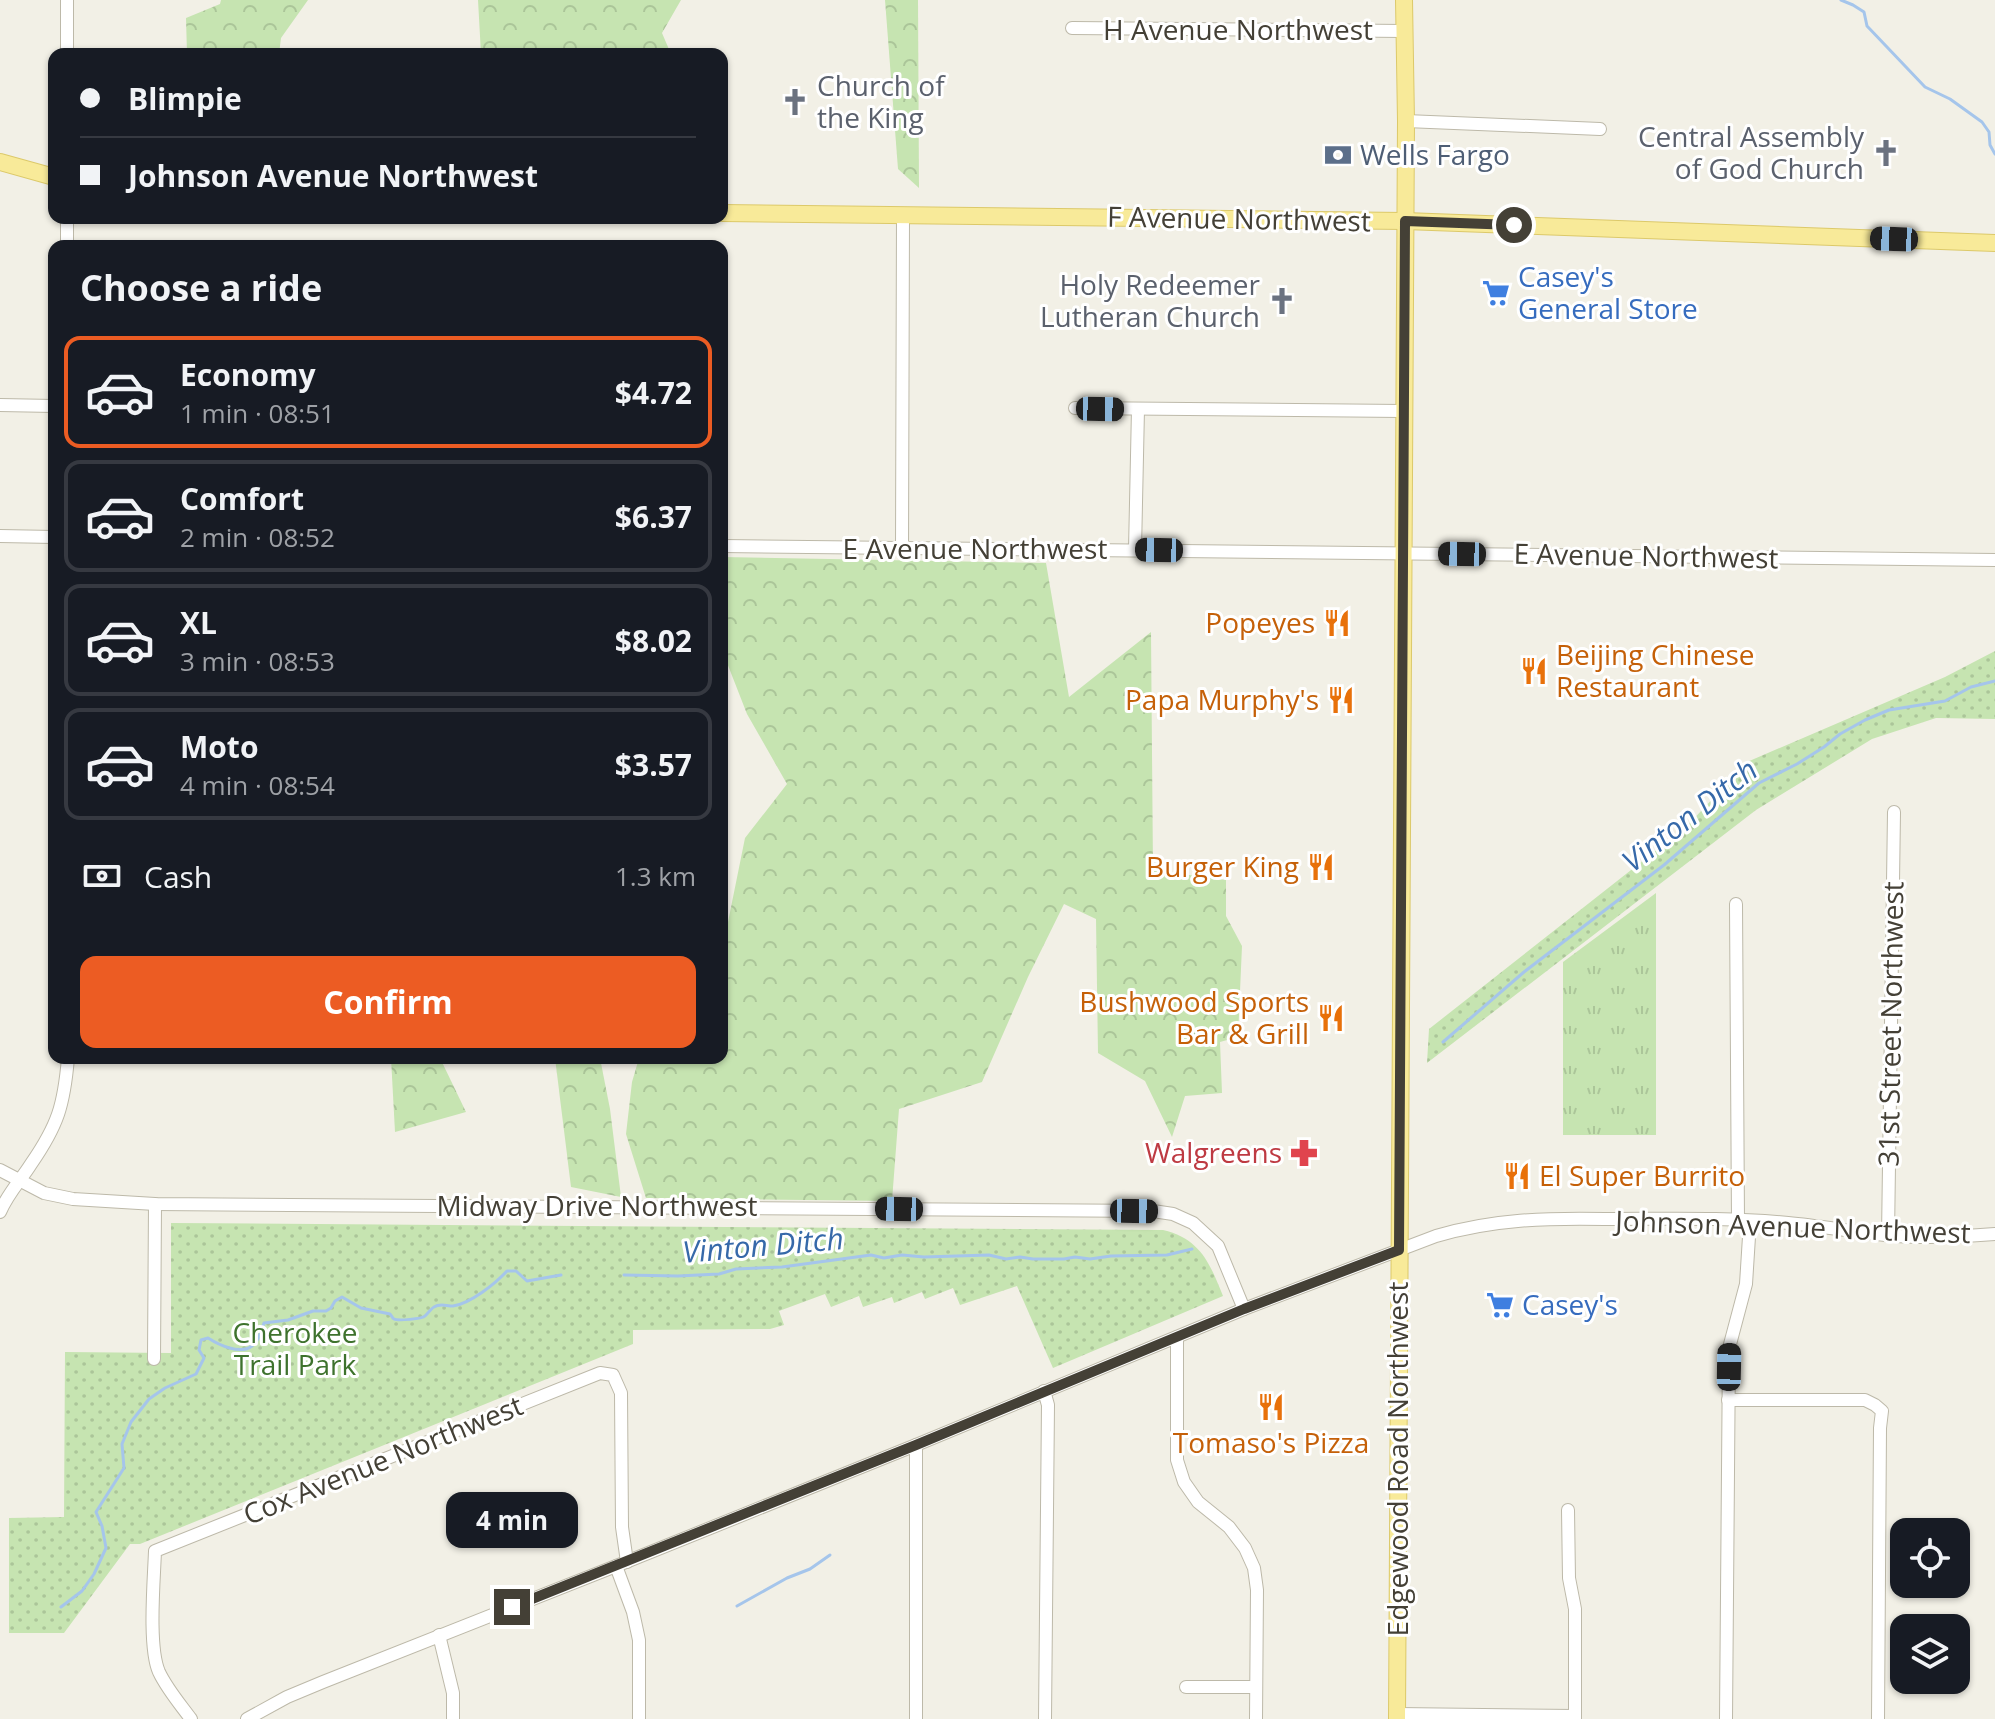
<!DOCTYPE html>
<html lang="en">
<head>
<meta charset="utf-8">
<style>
	body { margin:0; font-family:"Open Sans",sans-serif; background:#20242c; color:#f1f3f6; height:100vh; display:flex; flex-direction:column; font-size:30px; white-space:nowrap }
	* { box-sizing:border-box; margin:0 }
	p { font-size:26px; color:#9ea1a6 }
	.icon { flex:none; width:44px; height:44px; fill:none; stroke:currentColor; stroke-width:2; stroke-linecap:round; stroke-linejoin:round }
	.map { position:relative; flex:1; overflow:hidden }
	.sheet { position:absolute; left:48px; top:240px; width:680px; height:824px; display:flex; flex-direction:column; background:#171b24; border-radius:16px; box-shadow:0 2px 6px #0004 }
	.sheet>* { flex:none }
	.banner { position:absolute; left:48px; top:48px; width:680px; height:176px; border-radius:16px; box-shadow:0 2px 6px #0004; display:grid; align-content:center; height:176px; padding:0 32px; background:#171b24 }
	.controls { position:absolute; left:1890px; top:1518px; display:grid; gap:16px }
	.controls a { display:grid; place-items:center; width:80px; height:80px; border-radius:16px; background:#171b24; box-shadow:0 2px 6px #0004; font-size:40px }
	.end { position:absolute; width:36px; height:36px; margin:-18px; border:10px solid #444036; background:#fff; box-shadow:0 0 0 4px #fff }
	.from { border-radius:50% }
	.bubble { position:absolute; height:56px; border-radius:16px; background:#171b24; box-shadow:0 2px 6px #0004; font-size:26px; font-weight:700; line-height:56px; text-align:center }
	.car { position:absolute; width:24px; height:48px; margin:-24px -12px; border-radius:10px; box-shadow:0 0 6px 2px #0007; background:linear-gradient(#222 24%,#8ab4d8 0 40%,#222 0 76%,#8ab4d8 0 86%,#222 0) }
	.banner b { display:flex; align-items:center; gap:28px; height:76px; font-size:30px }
	.banner b+b { border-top:2px solid #363941 }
	.banner i { width:20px; height:20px; background:#f1f3f6 }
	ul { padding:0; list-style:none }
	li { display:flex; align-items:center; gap:24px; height:112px; margin:0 16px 12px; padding:0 16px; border:4px solid #363941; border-radius:16px }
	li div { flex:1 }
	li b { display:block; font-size:30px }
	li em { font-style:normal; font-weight:700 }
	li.on { border-color:#ec5c23 }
	li>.icon { width:72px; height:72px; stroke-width:1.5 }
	h2 { padding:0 32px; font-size:36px; line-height:96px }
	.pay { display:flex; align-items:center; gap:20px; height:88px; padding:0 32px; font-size:30px }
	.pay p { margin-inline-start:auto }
	.cta { display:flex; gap:16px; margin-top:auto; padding:16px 32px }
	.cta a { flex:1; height:92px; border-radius:16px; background:#ec5c23; color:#fff; font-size:32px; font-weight:700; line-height:92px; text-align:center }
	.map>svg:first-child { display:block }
	.grass { fill:url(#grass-tufts) }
	.forest { fill:url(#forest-crowns) }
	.park { fill:url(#park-dots) }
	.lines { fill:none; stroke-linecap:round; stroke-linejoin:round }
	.stream { stroke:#a5c5eb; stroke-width:3 }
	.minor-casing { stroke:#bdb9a9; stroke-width:14 }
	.major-casing { stroke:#dcc96a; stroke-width:18 }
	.minor { stroke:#fff; stroke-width:12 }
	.major { stroke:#f8ea99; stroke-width:16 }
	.route { stroke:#444036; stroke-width:10 }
	.labels { text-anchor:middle; stroke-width:6; stroke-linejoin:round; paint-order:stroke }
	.street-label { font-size:28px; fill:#444036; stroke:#fff }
	.worship-label { font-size:28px; fill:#5b616d; stroke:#fff; text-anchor:end }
	.service-label { font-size:28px; fill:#4e5e75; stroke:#fff; text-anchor:start }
	.shop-label { font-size:28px; fill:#366cbe; stroke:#fff; text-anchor:start }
	.food-label { font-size:28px; fill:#c56008; stroke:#fff; text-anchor:end }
	.health-label { font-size:28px; fill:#be3a42; stroke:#fff; text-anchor:end }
	.park-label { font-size:28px; fill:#3e722d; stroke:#fff }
	.water-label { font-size:30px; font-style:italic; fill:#3669a9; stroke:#fff }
</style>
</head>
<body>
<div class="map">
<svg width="1995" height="1719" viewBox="0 0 1995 1719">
	<defs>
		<pattern id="grass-tufts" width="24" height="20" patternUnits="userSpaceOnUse" patternTransform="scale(2)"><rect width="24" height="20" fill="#c6e4b1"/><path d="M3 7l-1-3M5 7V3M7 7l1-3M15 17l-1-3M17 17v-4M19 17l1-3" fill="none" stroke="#abc599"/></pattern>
		<pattern id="forest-crowns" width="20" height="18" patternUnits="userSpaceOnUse" patternTransform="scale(2)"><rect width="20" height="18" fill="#c6e4b1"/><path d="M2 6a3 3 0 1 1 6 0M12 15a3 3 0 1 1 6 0" fill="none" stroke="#abc599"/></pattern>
		<pattern id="park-dots" width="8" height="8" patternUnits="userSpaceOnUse" patternTransform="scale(2)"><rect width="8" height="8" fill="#c6e4b1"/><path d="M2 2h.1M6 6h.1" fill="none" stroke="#abc599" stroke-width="1.8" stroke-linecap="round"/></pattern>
	</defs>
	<rect width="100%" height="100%" fill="#f2f0e6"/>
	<polygon class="grass" points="1656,893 1656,1135 1563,1135 1563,962"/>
	<g class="forest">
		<polygon points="221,0 308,0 281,38 279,54 187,54 186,18 220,4"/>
		<polygon points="478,0 681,0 662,33 671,54 481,54"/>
		<polygon points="885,0 918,0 919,188 898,169"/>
		<polygon points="722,557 1046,563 1069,697 1151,632 1153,870 1226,880 1226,916 1242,946 1238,1037 1220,1042 1222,1093 1185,1096 1172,1137 1145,1081 1098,1053 1096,919 1064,904 1028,977 982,1082 899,1109 892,1201 646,1198 626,1134 632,1082 639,1058 722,1058 722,928 728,922 745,838 787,784 747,714 722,650"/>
		<polygon points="391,1058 440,1058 466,1112 395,1132"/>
		<polygon points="555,1058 600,1058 610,1109 621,1197 571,1187"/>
	</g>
	<g class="park">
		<polygon points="1995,651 1995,719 1936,718 1872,739 1756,810 1427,1063 1429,1029 1687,826 1747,762 1945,677"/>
		<path d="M171 1223 1163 1230C1201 1239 1210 1264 1223 1296L1053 1368 1017 1286 960 1305 953 1288 925 1299 922 1292 894 1303 892 1297 863 1307 859 1296 831 1307 825 1294 779 1311 784 1325 770 1329 633 1330V1344L140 1544H130L64 1633H9V1518L64 1517 65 1352 171 1353Z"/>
	</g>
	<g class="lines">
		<g class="stream">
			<polyline points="1841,0 1853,5 1864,12 1867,26 1925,87 1950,99 1982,122 1989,132 1990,145 1995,154"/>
			<polyline points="1443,1042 1524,972 1664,865 1759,783 1797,764 1824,747 1840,734 1865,720 1889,710 1945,701 1971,687 1995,681"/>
			<polyline points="624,1275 678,1276 719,1274 736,1269 782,1267 871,1255 884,1258 902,1255 924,1257 989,1255 1006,1259 1020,1257 1033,1259 1064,1259 1075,1257 1090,1259 1111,1256 1167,1255 1192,1249"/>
			<polyline points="737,1606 787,1578 810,1569 830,1555"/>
			<path d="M61 1607 82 1591 94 1574 106 1548 102 1526 96 1512 124 1468 122 1444 131 1422 149 1399 165 1388 196 1374 204 1358 199 1350 201 1340 208 1338C219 1345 240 1355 252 1346 259 1341 261 1331 264 1323L288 1320 313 1311H326L331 1308 335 1301 342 1297 361 1308 390 1314C392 1316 392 1318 394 1319 398 1321 422 1319 425 1316 426 1315 433 1307 434 1307 440 1303 446 1306 453 1306 470 1304 496 1283 507 1271H516L527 1281 561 1275"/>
		</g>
		<g class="minor-casing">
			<g id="minor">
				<polyline points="1072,28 1404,31"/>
				<polyline points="67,54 67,0"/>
				<polyline points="1406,121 1600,129"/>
				<polyline points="67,218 67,246"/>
				<polyline points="0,405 54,406"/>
				<polyline points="1075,408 1403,411"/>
				<polyline points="0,536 54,537"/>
				<polyline points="722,546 1995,560"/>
				<polyline points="902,549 903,215"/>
				<polyline points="1135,550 1138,409"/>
				<polyline points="1736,904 1738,1220"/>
				<polyline points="0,1170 44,1193 73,1199 155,1204 1153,1211 1173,1214 1193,1223 1218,1246 1244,1309"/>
				<path d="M0 1212C8 1193 21 1180 31 1164 58 1125 64 1105 68 1058"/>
				<polyline points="1888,1236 1894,812"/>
				<polyline points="1177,1337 1177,1460 1184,1482 1198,1502 1229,1527 1245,1548 1254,1568 1257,1590 1256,1719"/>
				<polyline points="154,1359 155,1204"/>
				<polyline points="1044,1391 1048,1405 1045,1719"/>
				<polyline points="1728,1400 1865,1400 1875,1405 1882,1411 1880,1428 1878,1719"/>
				<polyline points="916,1445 916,1719"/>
				<polyline points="1568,1510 1569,1578 1575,1609 1575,1719"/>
				<polyline points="616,1566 633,1612 639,1640 639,1719"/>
				<polyline points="439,1635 453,1693 453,1719"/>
				<polyline points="1186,1687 1256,1687"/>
				<polyline points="1397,1714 1575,1716"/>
				<path d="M191 1719C180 1704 167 1689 159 1672 148 1647 154 1580 155 1551L600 1373 613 1375 621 1393 622 1527 627 1562"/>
				<path d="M247 1719 287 1697 323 1682 616 1566 916 1445 1244 1309 1436 1236C1494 1219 1546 1218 1605 1219 1666 1219 1728 1217 1788 1223 1821 1226 1853 1232 1885 1235 1922 1239 1959 1237 1995 1234"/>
				<polyline points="1726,1719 1729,1348 1746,1284 1750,1221"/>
			</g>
		</g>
		<g class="major-casing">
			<g id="major">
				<polyline points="0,162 54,177"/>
				<polyline points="722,213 1405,221 1995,243"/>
				<polyline points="1397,1719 1406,121 1404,0"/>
			</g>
		</g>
		<use href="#minor" class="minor"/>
		<use href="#major" class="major"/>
	</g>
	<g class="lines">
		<polyline class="route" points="512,1607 916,1445 1244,1309 1399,1250 1405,221 1514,225"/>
	</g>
	<defs>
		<g id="church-bare" transform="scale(2.16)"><path d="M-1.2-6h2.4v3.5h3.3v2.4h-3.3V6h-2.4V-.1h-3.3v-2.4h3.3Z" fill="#6b7280" stroke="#fff" stroke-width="2.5" paint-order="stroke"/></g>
		<g id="bank-bare" transform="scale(2.16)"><path d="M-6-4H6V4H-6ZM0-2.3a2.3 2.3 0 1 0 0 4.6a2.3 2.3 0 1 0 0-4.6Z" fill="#5c6f8a" stroke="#fff" stroke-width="2.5" paint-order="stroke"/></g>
		<g id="supermarket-bare" transform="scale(2.16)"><path d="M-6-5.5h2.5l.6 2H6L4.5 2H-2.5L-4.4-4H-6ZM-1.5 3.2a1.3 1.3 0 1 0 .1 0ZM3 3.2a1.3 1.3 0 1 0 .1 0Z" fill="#3f7fe0" stroke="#fff" stroke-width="2.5" paint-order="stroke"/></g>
		<g id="restaurant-bare" transform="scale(2.16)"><path d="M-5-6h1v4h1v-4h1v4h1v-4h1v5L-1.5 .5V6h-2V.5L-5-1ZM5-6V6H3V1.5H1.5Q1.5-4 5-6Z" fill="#e8710a" stroke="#fff" stroke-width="2.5" paint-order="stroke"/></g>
		<g id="pharmacy-bare" transform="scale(2.16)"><path d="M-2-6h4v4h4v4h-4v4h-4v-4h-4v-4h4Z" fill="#e0444e" stroke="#fff" stroke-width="2.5" paint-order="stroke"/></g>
	</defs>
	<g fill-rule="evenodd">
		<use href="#church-bare" x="795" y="102"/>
		<use href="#church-bare" x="1886" y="153"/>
		<use href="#bank-bare" x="1338" y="155"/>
		<use href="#supermarket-bare" x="1496" y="293"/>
		<use href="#church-bare" x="1282" y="301"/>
		<use href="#restaurant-bare" x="1337" y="623"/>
		<use href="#restaurant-bare" x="1534" y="671"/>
		<use href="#restaurant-bare" x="1341" y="700"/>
		<use href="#restaurant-bare" x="1321" y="867"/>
		<use href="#restaurant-bare" x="1331" y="1018"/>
		<use href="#pharmacy-bare" x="1304" y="1153"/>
		<use href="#restaurant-bare" x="1517" y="1176"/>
		<use href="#supermarket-bare" x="1500" y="1305"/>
		<use href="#restaurant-bare" x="1271" y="1407"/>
	</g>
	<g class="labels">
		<g class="street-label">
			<text x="1238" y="40">H Avenue Northwest</text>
			<text transform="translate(1239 219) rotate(1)" y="10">F Avenue Northwest</text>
			<text x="975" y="559">E Avenue Northwest</text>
			<text transform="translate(1646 556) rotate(1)" y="10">E Avenue Northwest</text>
			<text transform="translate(1891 1024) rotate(-89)" y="10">31st Street Northwest</text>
			<text x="597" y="1216">Midway Drive Northwest</text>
			<text transform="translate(1793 1227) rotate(2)" y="10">Johnson Avenue Northwest</text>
			<text transform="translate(1398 1459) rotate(-90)" y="10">Edgewood Road Northwest</text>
			<text transform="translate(383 1460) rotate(-22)" y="10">Cox Avenue Northwest</text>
		</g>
		<g class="worship-label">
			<text x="817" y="96" text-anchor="start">Church of<tspan x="817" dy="32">the King</tspan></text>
			<text x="1864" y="147">Central Assembly<tspan x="1864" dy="32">of God Church</tspan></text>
			<text x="1260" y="295">Holy Redeemer<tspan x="1260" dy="32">Lutheran Church</tspan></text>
		</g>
		<g class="service-label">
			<text x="1360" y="165">Wells Fargo</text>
		</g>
		<g class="shop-label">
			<text x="1518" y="287">Casey's<tspan x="1518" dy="32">General Store</tspan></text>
			<text x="1522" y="1315">Casey's</text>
		</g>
		<g class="food-label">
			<text x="1315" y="633">Popeyes</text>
			<text x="1556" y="665" text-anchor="start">Beijing Chinese<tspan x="1556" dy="32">Restaurant</tspan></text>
			<text x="1319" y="710">Papa Murphy's</text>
			<text x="1299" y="877">Burger King</text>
			<text x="1309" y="1012">Bushwood Sports<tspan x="1309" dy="32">Bar &amp; Grill</tspan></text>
			<text x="1539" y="1186" text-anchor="start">El Super Burrito</text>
			<text x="1271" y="1453" text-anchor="middle">Tomaso's Pizza</text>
		</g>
		<g class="health-label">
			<text x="1282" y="1163">Walgreens</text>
		</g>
		<g class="park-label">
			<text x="295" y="1343">Cherokee<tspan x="295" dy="32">Trail Park</tspan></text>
		</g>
		<g class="water-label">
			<text transform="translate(1690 816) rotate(-38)" y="10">Vinton Ditch</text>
			<text transform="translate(763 1246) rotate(-5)" y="10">Vinton Ditch</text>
		</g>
	</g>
</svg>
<div class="controls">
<a><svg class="icon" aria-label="locate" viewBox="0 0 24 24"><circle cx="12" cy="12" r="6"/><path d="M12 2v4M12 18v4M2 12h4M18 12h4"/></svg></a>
<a><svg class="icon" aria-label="layers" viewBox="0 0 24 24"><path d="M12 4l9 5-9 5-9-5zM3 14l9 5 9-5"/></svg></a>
</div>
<i class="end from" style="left:1514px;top:225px"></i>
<i class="end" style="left:512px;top:1607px"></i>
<div class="bubble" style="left:446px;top:1492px;width:132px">4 min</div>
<i class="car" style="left:1894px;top:239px;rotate:272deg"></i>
<i class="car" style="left:1100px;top:409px;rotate:91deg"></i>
<i class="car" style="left:1159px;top:550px;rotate:271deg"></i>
<i class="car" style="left:1462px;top:554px;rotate:271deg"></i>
<i class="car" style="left:899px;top:1209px;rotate:271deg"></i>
<i class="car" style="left:1134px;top:1211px;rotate:91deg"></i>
<i class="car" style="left:1729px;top:1367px;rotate:1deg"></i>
<div class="banner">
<b><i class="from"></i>Blimpie</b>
<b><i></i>Johnson Avenue Northwest</b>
</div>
<section class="sheet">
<h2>Choose a ride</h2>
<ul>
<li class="on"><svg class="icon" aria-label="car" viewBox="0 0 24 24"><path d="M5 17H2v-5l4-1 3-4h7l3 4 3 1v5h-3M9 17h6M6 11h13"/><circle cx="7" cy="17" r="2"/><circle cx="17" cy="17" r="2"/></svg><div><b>Economy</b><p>1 min · 08:51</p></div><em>$4.72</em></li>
<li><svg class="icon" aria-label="car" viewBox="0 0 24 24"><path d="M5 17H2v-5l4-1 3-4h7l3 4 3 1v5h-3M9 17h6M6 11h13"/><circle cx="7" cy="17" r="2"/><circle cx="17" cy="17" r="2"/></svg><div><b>Comfort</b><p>2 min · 08:52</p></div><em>$6.37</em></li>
<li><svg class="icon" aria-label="car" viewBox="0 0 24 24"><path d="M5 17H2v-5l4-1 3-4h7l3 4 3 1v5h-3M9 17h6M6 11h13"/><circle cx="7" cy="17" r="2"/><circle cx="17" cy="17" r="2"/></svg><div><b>XL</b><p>3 min · 08:53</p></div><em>$8.02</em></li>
<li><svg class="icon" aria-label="car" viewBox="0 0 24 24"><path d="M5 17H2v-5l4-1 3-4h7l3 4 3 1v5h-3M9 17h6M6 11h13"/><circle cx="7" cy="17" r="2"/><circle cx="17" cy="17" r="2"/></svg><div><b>Moto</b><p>4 min · 08:54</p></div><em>$3.57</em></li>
</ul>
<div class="pay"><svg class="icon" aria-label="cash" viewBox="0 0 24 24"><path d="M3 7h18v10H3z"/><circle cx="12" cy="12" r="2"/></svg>Cash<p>1.3 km</p></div>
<div class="cta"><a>Confirm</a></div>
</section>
</div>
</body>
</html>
